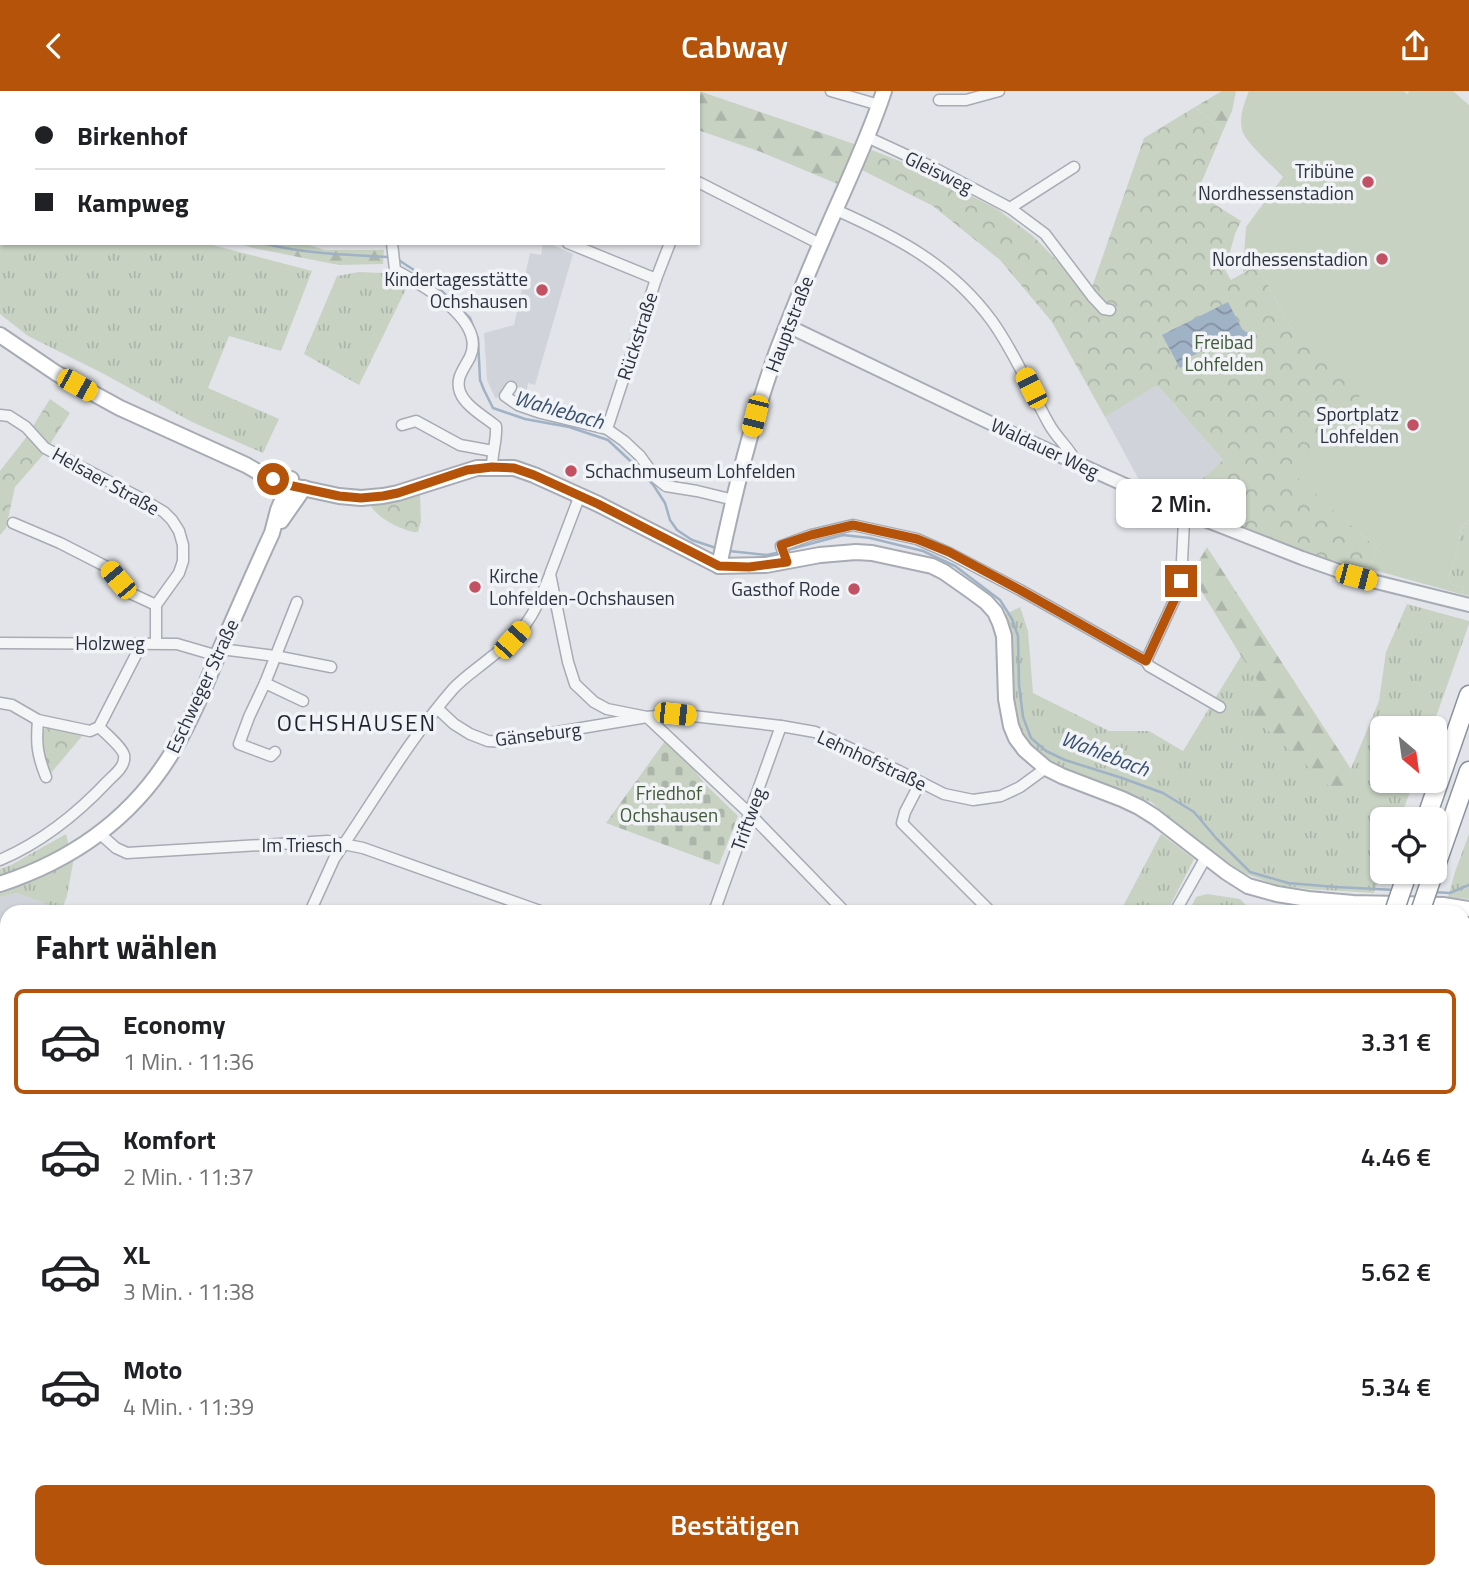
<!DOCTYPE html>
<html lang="de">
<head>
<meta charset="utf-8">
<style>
	body { margin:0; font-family:"Titillium Web",sans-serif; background:#f6f6f6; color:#202124; height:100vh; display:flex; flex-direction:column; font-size:26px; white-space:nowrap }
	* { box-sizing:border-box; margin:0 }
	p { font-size:23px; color:#757577 }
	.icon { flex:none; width:38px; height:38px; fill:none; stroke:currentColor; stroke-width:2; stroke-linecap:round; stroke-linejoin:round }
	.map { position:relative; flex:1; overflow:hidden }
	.sheet { position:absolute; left:0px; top:814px; width:1470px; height:674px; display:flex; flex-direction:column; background:#fff; border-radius:21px 21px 0 0; box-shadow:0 2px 5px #0004 }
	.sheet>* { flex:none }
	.hud { position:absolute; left:0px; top:0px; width:700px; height:154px; box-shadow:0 2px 5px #0004; display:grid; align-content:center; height:154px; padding:0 35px; background:#fff }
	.needle { width:46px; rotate:151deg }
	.tools { position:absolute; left:1370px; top:625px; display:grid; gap:14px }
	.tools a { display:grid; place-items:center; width:77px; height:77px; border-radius:10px; background:#fff; box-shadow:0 2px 5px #0004; font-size:35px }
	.end { position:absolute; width:32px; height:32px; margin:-16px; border:9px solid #b45309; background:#fff; box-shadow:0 0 0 4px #fff }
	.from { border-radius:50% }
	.bubble { position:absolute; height:49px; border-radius:10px; background:#fff; box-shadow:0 2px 5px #0004; font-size:23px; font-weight:600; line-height:49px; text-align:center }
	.car { position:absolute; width:21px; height:42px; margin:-21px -10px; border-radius:9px; box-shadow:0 0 5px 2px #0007; background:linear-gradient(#f5c518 24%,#345 0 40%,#f5c518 0 76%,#345 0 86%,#f5c518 0) }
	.hud b { display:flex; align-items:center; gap:24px; height:66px; font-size:26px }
	.hud b+b { border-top:2px solid #e0e0e0 }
	.hud i { width:18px; height:18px; background:#202124 }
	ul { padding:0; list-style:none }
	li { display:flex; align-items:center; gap:21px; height:105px; margin:0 14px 10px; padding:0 21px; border:4px solid transparent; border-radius:10px }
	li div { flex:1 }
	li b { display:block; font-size:26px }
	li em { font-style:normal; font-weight:600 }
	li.on { border-color:#b45309 }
	li>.icon { width:63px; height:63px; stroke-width:1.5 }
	h2 { padding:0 35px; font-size:32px; line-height:84px }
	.primary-button { display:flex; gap:14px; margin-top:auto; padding:14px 35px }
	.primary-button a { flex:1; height:80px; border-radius:10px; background:#b45309; color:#fff; font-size:28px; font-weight:600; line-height:80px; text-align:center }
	header { display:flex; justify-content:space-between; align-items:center; height:91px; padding:0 35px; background:#b45309; color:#fff; font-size:32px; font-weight:600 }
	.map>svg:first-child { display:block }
	.built { fill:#d0d4da }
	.grass { fill:url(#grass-tufts) }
	.forest { fill:url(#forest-firs) }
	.cemetery { fill:url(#cemetery-stones) }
	.park { fill:url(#park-crowns) }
	.garden { fill:#c7d2c3 }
	.water { fill:url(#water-waves) }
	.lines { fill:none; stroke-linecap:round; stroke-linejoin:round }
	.stream { stroke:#a0b2c5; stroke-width:2.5 }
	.minor-casing { stroke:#a7abb3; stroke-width:13 }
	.tertiary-casing { stroke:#a7abb3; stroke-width:16 }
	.secondary-casing { stroke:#a7abb3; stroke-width:18 }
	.motorway-casing { stroke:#8a929e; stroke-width:21 }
	.minor { stroke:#f4f5f7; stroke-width:10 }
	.tertiary { stroke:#f4f5f7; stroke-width:12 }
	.secondary { stroke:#fff; stroke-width:14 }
	.motorway { stroke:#fff; stroke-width:18 }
	.motorway-bridge-casing { stroke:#8a929e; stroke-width:21; stroke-linecap:butt }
	.motorway-bridge { stroke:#fff; stroke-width:18 }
	.route { stroke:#b45309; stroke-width:9 }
	.poi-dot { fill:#c25263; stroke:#f1f3f6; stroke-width:2.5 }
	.labels { text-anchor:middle; stroke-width:7; stroke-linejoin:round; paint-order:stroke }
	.poi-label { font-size:19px; fill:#2b323f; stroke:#f1f3f6; text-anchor:end }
	.street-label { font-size:19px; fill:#2b323f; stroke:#f1f3f6 }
	.park-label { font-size:19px; fill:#405a3a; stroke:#f1f3f6 }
	.water-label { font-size:21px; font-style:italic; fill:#39516f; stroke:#f1f3f6 }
	.quarter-label { font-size:23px; letter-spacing:2px; fill:#1d2430; stroke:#f1f3f6 }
</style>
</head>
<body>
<header><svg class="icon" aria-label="back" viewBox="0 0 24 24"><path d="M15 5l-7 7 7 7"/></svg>Cabway<svg class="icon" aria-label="share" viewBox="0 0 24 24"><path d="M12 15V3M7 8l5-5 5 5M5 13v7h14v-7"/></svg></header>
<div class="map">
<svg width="1469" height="1486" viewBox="0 0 1469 1486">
	<defs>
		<pattern id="grass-tufts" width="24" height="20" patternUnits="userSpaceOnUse" patternTransform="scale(1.75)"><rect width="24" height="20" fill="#c7d2c3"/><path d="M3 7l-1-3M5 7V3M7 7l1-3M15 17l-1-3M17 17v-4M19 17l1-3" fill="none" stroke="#abb5a9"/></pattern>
		<pattern id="forest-firs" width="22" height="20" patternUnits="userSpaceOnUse" patternTransform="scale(1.75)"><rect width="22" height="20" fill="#c7d2c3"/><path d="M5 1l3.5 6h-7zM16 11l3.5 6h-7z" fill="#abb5a9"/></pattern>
		<pattern id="cemetery-stones" width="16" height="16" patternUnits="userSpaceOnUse" patternTransform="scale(1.75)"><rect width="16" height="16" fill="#c7d2c3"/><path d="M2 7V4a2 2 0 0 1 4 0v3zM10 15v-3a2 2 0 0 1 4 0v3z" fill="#abb5a9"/></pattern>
		<pattern id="park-crowns" width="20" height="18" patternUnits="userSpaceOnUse" patternTransform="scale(1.75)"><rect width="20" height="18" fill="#c7d2c3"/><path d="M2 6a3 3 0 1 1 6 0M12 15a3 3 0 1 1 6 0" fill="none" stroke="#abb5a9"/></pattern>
		<pattern id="water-waves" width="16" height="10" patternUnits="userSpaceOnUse" patternTransform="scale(1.75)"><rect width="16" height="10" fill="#a0b2c5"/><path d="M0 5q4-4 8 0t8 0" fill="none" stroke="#8391a1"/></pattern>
	</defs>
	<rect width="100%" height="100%" fill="#e2e4e9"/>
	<g class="built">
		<polygon points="543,152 548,152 573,163 535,294 528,292 527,299 506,293 496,308 491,298 487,289 484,242 514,234 530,162 541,164"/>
		<polygon points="1156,293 1223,369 1178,410 1139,389 1105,326"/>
		<polygon points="17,802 48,813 45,821 7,821 7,915 0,933 0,806"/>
	</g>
	<g class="grass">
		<polygon points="0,64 2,65 2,152 205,152 312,180 281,260 229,245 208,297 279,328 263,362 192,331 102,282 28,245 0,223"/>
		<polygon points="359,181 383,182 408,194 359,294 304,263 337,185"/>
		<polygon points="1469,429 1469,505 1464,504 1463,497 1453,494 1448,488 1457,462 1461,437"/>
		<polygon points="1407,513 1469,530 1469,533 1432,637 1382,637 1382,690 1414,690 1400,728 1382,728 1382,778 1374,802 1308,798 1276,794 1244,782 1202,754 1151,711 1073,683 1051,673 1030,659 1020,642 1011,621 1004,524 1020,516 1028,540 1033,602 1109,640 1149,640 1183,660 1241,565 1340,704 1379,610 1386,561"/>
		<polygon points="66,743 73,772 67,805 61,821 45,821 47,813 17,802 0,806 0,778 11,774"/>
		<polygon points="1161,743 1194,768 1167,821 1120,821"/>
		<polygon points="1469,743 1469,808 1448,806 1455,781"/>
		<polygon points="1207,803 1240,808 1253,821 1189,821 1196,806"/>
		<polygon points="853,1480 973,1480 979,1486 852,1486"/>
		<polygon points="1018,1481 1138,1480 1138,1481 1136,1486 1017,1486"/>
	</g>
	<g class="forest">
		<polygon points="585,0 699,0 857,54 840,94 761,61 698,39 698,2 589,2"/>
		<polygon points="1222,0 1236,0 1232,20 1223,40 1195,16"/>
		<polygon points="238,152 303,152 325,159 384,159 383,173 339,174 253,157"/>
		<polygon points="1207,456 1351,678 1340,705 1253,626 1264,599 1241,565 1191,483"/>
	</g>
	<polygon class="cemetery" points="665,650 687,670 705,693 738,725 719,774 606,732"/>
	<g class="park">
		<polygon points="1195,16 1223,40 1197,102 1241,130 1235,143 1225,179 1231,189 1257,174 1291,236 1335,273 1342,274 1366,299 1292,381 1380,460 1367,477 1308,464 1221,427 1178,410 1223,369 1157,294 1105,326 1052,231 1000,169 933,115 860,78 869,58 915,76 997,118 1033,145 1065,178 1085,191 1091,199 1144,47"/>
		<polygon points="50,308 70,322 43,364 15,396 6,437 0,444 0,380 25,348"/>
		<path d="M420 404 421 430 418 441C405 442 376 426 371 415Z"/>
		<path d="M57 635 83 644 51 682C44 669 35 650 45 637Z"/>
		<polygon points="7,1046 7,1134 0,1148 0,1057"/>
	</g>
	<path class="garden" d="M1249 0H1403L1408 3 1409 0H1453L1469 14V429L1461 437 1457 462 1448 488 1453 494 1463 497 1464 504 1367 477 1380 460 1291 381 1365 299 1342 274H1330L1291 236 1257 174 1243 181 1246 136 1283 86C1273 75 1245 51 1242 39 1239 25 1244 13 1249 0Z"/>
	<polygon class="water" points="1228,211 1242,238 1252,245 1243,261 1220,251 1186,268 1188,273 1180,277 1162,244"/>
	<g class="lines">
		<g class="stream">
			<polyline points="0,45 2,46"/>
			<path d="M262 152C304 163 348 164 391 166"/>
			<polyline points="397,168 431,190 470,227 478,248 480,289 484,299 493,317 525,328 569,336 608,349 640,379 654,395 665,412 670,429 677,439 692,449 719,458"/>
			<polyline points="787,459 843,444 870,447 923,460 955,475 1000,509 1012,528 1018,545 1019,594 1023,626 1031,647 1046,660 1065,669 1122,687 1163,702 1194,721 1216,747 1250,781 1288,792 1336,796 1395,799"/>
			<polyline points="729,460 767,464 781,461"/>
			<polyline points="1433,801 1450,802 1469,794"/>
		</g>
		<g class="minor-casing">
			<g id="minor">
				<polyline points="115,0 115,2"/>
				<polyline points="203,0 207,2"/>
				<polyline points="531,0 534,2"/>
				<polyline points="831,0 879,14"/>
				<polyline points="277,2 278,0"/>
				<polyline points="939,9 966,9 999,0"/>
				<polyline points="867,46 934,77 1010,117 1045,143 1092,205 1104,218 1110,219"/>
				<polyline points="698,91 820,153"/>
				<polyline points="1010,117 1074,76"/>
				<path d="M836 119C897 146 951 174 992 230 1015 262 1030 299 1049 333 1057 348 1071 358 1077 373"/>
				<path d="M392 152 395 179C421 193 487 229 470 266 464 278 455 287 460 301 465 315 485 326 496 335 497 349 492 362 492 376"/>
				<polyline points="568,152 656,188"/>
				<polyline points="511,296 505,305 518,314 541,322 607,338 624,350 640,365 656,387 666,395 697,400 734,409"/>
				<polyline points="0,324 9,325 26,336 45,357 142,408 164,421 172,429 179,440 183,454 183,470 179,482 156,514 156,552"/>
				<polyline points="402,334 416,330 460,354 493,360"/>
				<polyline points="607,338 656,188 670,152"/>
				<polyline points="580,404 550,483 568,571 575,593 594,611 607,618 647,626 750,723 845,821"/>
				<polyline points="13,432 60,452 107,476 130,502 156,514"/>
				<polyline points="787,471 781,455 811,444 853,434 917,448 949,462 1020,499 1146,570 1149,575 1220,616"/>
				<polyline points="0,552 177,553 218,565"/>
				<polyline points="221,558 275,565 331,576"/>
				<polyline points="1146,570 1178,501 1181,490 1184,430 1187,422"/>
				<polyline points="265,592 303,610"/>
				<polyline points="0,612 12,614 38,629 90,640 99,636 142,552"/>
				<polyline points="438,618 454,633 470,643 488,650 507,651 528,646 647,626 675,623 781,635 815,641 899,680 944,703 973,709 1001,705 1020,696 1046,677"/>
				<path d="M38 629C36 653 37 663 46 686"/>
				<polyline points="275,661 271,665 239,653 249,626 265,592 297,511"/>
				<polyline points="920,692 905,721 902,732 991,821"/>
				<polyline points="99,742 116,757 127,762 328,750 363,757 543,821"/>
				<path d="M0 769C42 751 77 723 108 690 115 683 126 675 124 664 122 656 105 642 99 636"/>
				<path d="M310 821 334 768 344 753C379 701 412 645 453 598 463 587 478 577 490 567 524 541 534 526 549 486"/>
				<polyline points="714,821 781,635"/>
				<polyline points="1175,821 1206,766"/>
				<polyline points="1463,851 1469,836"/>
				<polyline points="1463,889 1469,898"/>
				<polyline points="0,968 7,949"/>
				<polyline points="1463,1135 1469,1139"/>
				<polyline points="1463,1245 1469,1234"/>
				<polyline points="1463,1275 1469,1282"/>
				<polyline points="0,1276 7,1263"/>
				<polyline points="0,1290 7,1292"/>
				<polyline points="1406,1480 1410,1486"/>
				<polyline points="540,1483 562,1486"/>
				<polyline points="371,1486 371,1480"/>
				<polyline points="648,1486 657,1486"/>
				<polyline points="667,1486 668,1480"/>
				<polyline points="1318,1486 1321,1480"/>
			</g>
		</g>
		<g class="tertiary-casing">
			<polyline id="tertiary" points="788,235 1030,351 1187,422 1302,467 1356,486 1469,514"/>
		</g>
		<g class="secondary-casing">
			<g id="secondary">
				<polyline points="0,244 56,282 120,317 246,374 258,381 288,394 339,405 361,407 383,405 398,402 477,377 514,377 534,384 598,413 719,475 766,474 820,464 856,461 872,462 932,475 944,481 971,500 986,511 995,521 1000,532 1004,545 1006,608 1011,635 1016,647 1025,659 1046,677 1062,685 1122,708 1139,716 1155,726 1226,781 1248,795 1277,803 1308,808 1353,812 1443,814 1469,818"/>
				<polyline points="281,430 304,397"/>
				<path d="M719 475C734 402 752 330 777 260 791 224 805 188 821 152 842 102 867 52 884 0"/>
				<path d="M0 793C73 769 133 727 173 660 192 628 206 593 220 559 237 520 254 481 272 442L278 419 291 388"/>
			</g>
		</g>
		<g class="motorway-casing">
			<g id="motorway">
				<polyline points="1426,728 1469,604"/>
				<polyline points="1435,777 1469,680"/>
				<polyline points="1161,1486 1163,1480"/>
				<polyline points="1187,1486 1189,1480"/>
			</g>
		</g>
		<use href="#minor" class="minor"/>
		<use href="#tertiary" class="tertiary"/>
		<use href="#secondary" class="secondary"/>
		<use href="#motorway" class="motorway"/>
		<g class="motorway-bridge-casing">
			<g id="motorway-bridge">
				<polyline points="1394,821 1408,780"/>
				<polyline points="1420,821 1434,780"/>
			</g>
		</g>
		<use href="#motorway-bridge" class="motorway-bridge"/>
	</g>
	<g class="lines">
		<polyline class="route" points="273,388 288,394 339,405 361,407 383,405 398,402 467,379 492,376 514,377 534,384 598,413 719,475 749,476 787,471 781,454 811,444 853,434 917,448 949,461 1020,499 1146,570 1178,501 1181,490"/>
	</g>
	<g class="poi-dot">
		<circle cx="1368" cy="91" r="7"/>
		<circle cx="1382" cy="168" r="7"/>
		<circle cx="542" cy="199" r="7"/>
		<circle cx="1413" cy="334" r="7"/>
		<circle cx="571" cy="380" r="7"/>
		<circle cx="475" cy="496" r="7"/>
		<circle cx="854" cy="498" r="7"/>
	</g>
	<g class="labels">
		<g class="poi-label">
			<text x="1354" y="87">Tribüne<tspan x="1354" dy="22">Nordhessenstadion</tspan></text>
			<text x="1368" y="175">Nordhessenstadion</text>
			<text x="528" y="195">Kindertagesstätte<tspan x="528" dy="22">Ochshausen</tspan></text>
			<text x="1399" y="330">Sportplatz<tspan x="1399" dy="22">Lohfelden</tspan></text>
			<text x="585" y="387" text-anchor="start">Schachmuseum Lohfelden</text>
			<text x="489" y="492" text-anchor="start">Kirche<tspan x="489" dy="22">Lohfelden-Ochshausen</tspan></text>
			<text x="840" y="505">Gasthof Rode</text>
		</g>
		<g class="street-label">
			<text transform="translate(939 81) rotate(26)" y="7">Gleisweg</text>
			<text transform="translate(789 233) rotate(-69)" y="7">Hauptstraße</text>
			<text transform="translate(637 245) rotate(-72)" y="7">Rückstraße</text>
			<text transform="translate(1045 357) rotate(25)" y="7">Waldauer Weg</text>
			<text transform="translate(106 390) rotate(29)" y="7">Helsaer Straße</text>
			<text x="110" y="559">Holzweg</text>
			<text transform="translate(202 595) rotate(-65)" y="7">Eschweger Straße</text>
			<text transform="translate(538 643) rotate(-7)" y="7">Gänseburg</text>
			<text transform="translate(872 669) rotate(25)" y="7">Lehnhofstraße</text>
			<text transform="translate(748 728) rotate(-70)" y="7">Triftweg</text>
			<text x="302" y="761">Im Triesch</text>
		</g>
		<g class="park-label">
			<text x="1224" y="258">Freibad<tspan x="1224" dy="22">Lohfelden</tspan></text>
			<text x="669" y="709">Friedhof<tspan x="669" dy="22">Ochshausen</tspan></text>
		</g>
		<g class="water-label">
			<text transform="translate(559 319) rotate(16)" y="7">Wahlebach</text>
			<text transform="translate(1105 663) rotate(21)" y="7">Wahlebach</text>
		</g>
		<g class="quarter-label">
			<text x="357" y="640">OCHSHAUSEN</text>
		</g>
	</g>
</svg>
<div class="tools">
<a><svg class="needle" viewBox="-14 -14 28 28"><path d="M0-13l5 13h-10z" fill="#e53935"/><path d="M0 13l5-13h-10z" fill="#757577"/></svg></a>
<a><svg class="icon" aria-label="locate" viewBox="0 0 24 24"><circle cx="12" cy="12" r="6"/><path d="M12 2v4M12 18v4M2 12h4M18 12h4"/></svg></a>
</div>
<i class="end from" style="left:273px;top:388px"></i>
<i class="end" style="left:1181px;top:490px"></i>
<div class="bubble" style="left:1116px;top:388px;width:130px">2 Min.</div>
<i class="car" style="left:77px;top:294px;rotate:119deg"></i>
<i class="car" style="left:1031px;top:297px;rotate:333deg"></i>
<i class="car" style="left:755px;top:325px;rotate:194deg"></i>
<i class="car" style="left:1356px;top:486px;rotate:105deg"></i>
<i class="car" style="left:118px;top:489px;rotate:320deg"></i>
<i class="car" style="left:512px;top:549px;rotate:42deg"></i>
<i class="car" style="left:675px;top:623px;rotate:96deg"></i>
<div class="hud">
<b><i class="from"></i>Birkenhof</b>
<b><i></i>Kampweg</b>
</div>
<section class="sheet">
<h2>Fahrt wählen</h2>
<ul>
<li class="on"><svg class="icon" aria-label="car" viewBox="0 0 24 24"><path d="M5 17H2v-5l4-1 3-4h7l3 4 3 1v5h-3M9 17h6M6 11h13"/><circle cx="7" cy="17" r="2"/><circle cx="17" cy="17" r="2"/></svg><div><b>Economy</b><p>1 Min. · 11:36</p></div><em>3.31 €</em></li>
<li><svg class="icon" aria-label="car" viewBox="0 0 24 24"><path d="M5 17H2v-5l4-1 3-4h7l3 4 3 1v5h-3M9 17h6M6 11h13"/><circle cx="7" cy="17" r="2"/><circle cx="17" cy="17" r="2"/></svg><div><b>Komfort</b><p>2 Min. · 11:37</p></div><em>4.46 €</em></li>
<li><svg class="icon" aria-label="car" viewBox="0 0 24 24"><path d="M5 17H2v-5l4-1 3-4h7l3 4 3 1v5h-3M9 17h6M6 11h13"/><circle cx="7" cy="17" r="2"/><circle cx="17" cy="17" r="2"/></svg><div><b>XL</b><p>3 Min. · 11:38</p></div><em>5.62 €</em></li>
<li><svg class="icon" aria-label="car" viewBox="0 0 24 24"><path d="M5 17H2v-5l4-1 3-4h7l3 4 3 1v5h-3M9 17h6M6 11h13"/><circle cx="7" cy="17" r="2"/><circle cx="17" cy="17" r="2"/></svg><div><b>Moto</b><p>4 Min. · 11:39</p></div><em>5.34 €</em></li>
</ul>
<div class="primary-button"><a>Bestätigen</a></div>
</section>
</div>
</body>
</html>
